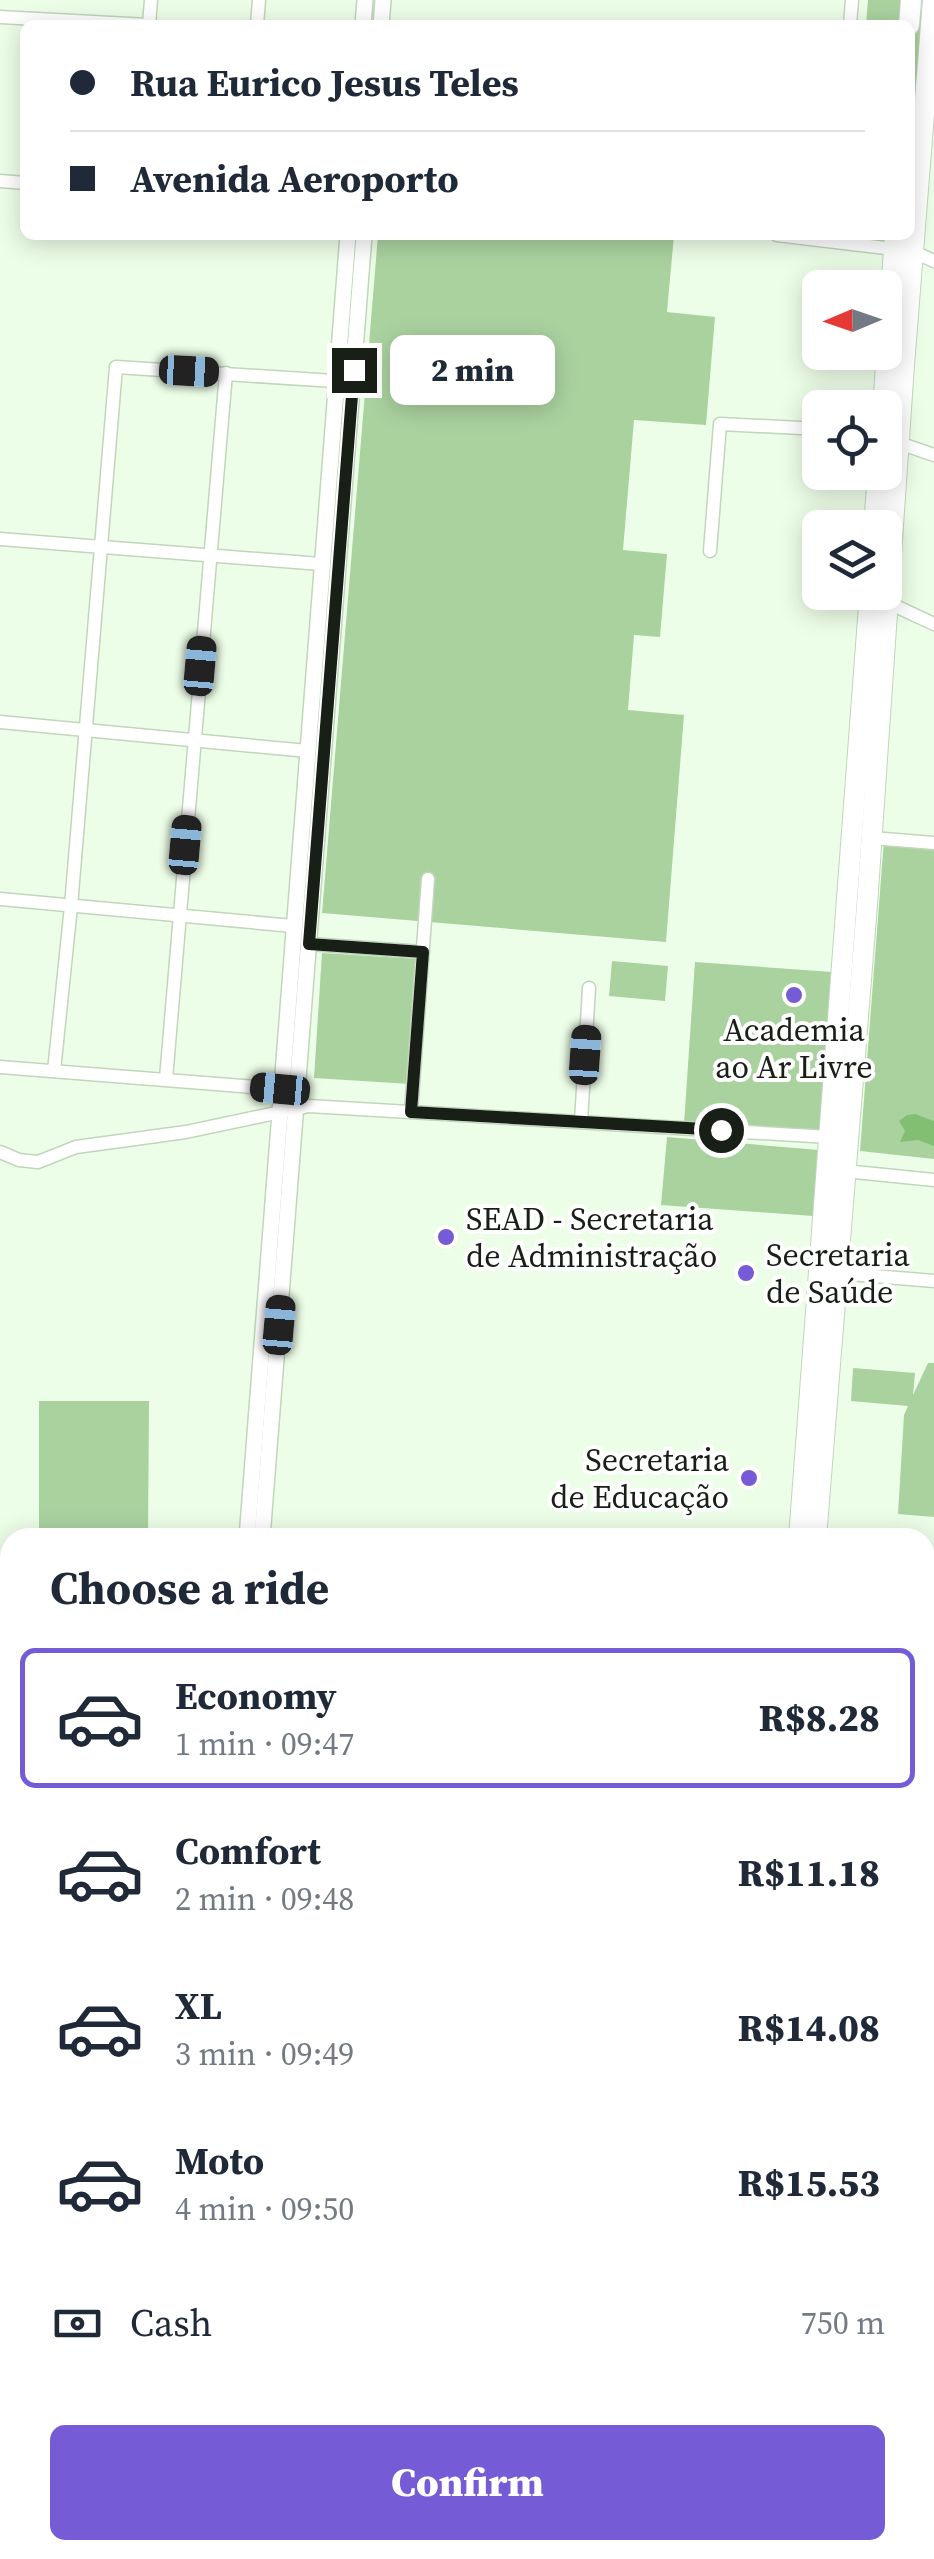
<!DOCTYPE html>
<html lang="en">
<head>
<meta charset="utf-8">
<style>
	body { margin:0; font-family:"Source Serif 4",serif; background:#f6f6f7; color:#1f2937; height:100vh; display:flex; flex-direction:column; font-size:38px; white-space:nowrap }
	* { box-sizing:border-box; margin:0 }
	p { font-size:32px; color:#747a83 }
	.icon { flex:none; width:55px; height:55px; fill:none; stroke:currentColor; stroke-width:2; stroke-linecap:round; stroke-linejoin:round }
	.map { position:relative; flex:1; overflow:hidden }
	.panel { position:absolute; left:0px; top:1528px; width:935px; height:1032px; display:flex; flex-direction:column; background:#fff; border-radius:30px 30px 0 0; box-shadow:0 5px 25px #0003 }
	.panel>* { flex:none }
	.banner { position:absolute; left:20px; top:20px; width:895px; height:220px; border-radius:15px; box-shadow:0 5px 25px #0003; display:grid; align-content:center; height:220px; padding:0 50px; background:#fff }
	.needle { width:65px; rotate:268deg }
	.buttons { position:absolute; left:802px; top:270px; display:grid; gap:20px }
	.buttons a { display:grid; place-items:center; width:100px; height:100px; border-radius:15px; background:#fff; box-shadow:0 5px 25px #0003; font-size:50px }
	.end { position:absolute; width:45px; height:45px; margin:-22px; border:12px solid #181f16; background:#fff; box-shadow:0 0 0 5px #fff }
	.from { border-radius:50% }
	.bubble { position:absolute; height:70px; border-radius:15px; background:#fff; box-shadow:0 5px 25px #0003; font-size:32px; font-weight:800; line-height:70px; text-align:center }
	.car { position:absolute; width:30px; height:60px; margin:-30px -15px; border-radius:12px; box-shadow:0 0 8px 2px #0007; background:linear-gradient(#222 24%,#8ab4d8 0 40%,#222 0 76%,#8ab4d8 0 86%,#222 0) }
	.banner b { display:flex; align-items:center; gap:35px; height:95px; font-size:38px }
	.banner b+b { border-top:2px solid #e0e1e3 }
	.banner i { width:25px; height:25px; background:#1f2937 }
	ul { padding:0; list-style:none }
	li { display:flex; align-items:center; gap:30px; height:140px; margin:0 20px 15px; padding:0 30px; border:5px solid transparent; border-radius:15px }
	li div { flex:1 }
	li b { display:block; font-size:38px }
	li em { font-style:normal; font-weight:800 }
	li.current { border-color:#755bd5 }
	li>.icon { width:90px; height:90px; stroke-width:1.5 }
	h2 { padding:0 50px; font-size:45px; line-height:120px }
	.pay { display:flex; align-items:center; gap:25px; height:110px; padding:0 50px; font-size:38px }
	.pay p { margin-inline-start:auto }
	.cta { display:flex; gap:20px; margin-top:auto; padding:20px 50px }
	.cta a { flex:1; height:115px; border-radius:15px; background:#755bd5; color:#fff; font-size:40px; font-weight:800; line-height:115px; text-align:center }
	.map>svg:first-child { display:block }
	.green { fill:#aad29f }
	.water { fill:#83bf72 }
	.lines { fill:none; stroke-linecap:round; stroke-linejoin:round }
	.minor-casing { stroke:#c1d6bb; stroke-width:15 }
	.tertiary-casing { stroke:#c1d6bb; stroke-width:18 }
	.secondary-casing { stroke:#c1d6bb; stroke-width:20 }
	.primary-casing { stroke:#c1d6bb; stroke-width:22 }
	.minor { stroke:#fff; stroke-width:12 }
	.tertiary { stroke:#fff; stroke-width:15 }
	.secondary { stroke:#fff; stroke-width:18 }
	.primary { stroke:#fff; stroke-width:20 }
	.route { stroke:#181f16; stroke-width:12 }
	.poi-dot { fill:#755bd5; stroke:#fff; stroke-width:4 }
	.labels { text-anchor:middle; stroke-width:8; stroke-linejoin:round; paint-order:stroke }
	.poi-label { font-size:32px; fill:#181f16; stroke:#fff; text-anchor:start }
</style>
</head>
<body>
<div class="map">
<svg width="934" height="2559" viewBox="0 0 934 2559">
	<rect width="100%" height="100%" fill="#edfee8"/>
	<g class="green">
		<polygon points="868,0 903,0 902,25 866,25"/>
		<polygon points="916,0 923,14 910,193 910,83"/>
		<polygon points="378,235 674,235 667,312 715,317 706,425 634,420 623,550 667,554 660,637 634,635 628,710 684,715 666,942 322,913"/>
		<polygon points="884,840 934,844 934,1159 860,1151"/>
		<polygon points="322,953 418,959 410,1084 314,1078"/>
		<polygon points="612,961 668,966 665,1001 609,996"/>
		<polygon points="695,962 832,972 820,1134 684,1124"/>
		<polygon points="667,1137 819,1150 813,1216 661,1205"/>
		<polygon points="928,1363 934,1363 934,1517 898,1514 904,1415 908,1406 851,1401 853,1368 915,1373 913,1395"/>
		<polygon points="39,1401 149,1401 148,1537 39,1537"/>
	</g>
	<polygon class="water" points="915,1114 934,1121 934,1146 918,1140 900,1142 905,1131 899,1121 907,1115"/>
	<g class="lines">
		<g class="minor-casing">
			<g id="minor">
				<polyline points="0,17 148,25"/>
				<polyline points="149,25 151,0"/>
				<polyline points="257,25 259,0"/>
				<polyline points="850,25 852,0"/>
				<polyline points="0,181 25,183"/>
				<polyline points="777,235 894,249"/>
				<polyline points="912,251 934,261"/>
				<polyline points="899,443 934,455"/>
				<polyline points="0,539 321,564"/>
				<polyline points="710,551 720,424 820,429"/>
				<polyline points="889,603 934,624"/>
				<polyline points="0,722 308,751"/>
				<polyline points="872,838 934,843"/>
				<polyline points="0,899 293,926"/>
				<polyline points="309,944 423,952"/>
				<polyline points="0,1067 280,1089"/>
				<polyline points="54,1071 71,906 116,367 334,381"/>
				<polyline points="166,1079 226,373"/>
				<polyline points="411,1112 428,879"/>
				<polyline points="581,1122 589,988"/>
				<polyline points="0,1152 19,1160 38,1162 76,1147 186,1132 309,1106 829,1137"/>
				<polyline points="845,1171 934,1180"/>
				<polyline points="838,1273 934,1281"/>
				<polyline points="0,1592 10,1592"/>
				<polyline points="925,1657 934,1658"/>
				<polyline points="925,1842 934,1841"/>
				<polyline points="0,1995 10,1994"/>
				<polyline points="925,2053 934,2052"/>
				<polyline points="0,2120 10,2199"/>
				<polyline points="925,2228 934,2227"/>
				<polyline points="0,2329 10,2327"/>
				<polyline points="925,2486 934,2485"/>
				<polyline points="0,2516 10,2525"/>
				<polyline points="35,2550 44,2559"/>
				<polyline points="214,2550 216,2559"/>
				<polyline points="226,2550 227,2559"/>
				<polyline points="379,2550 380,2559"/>
				<polyline points="721,2550 723,2559"/>
				<polyline points="884,2550 885,2559"/>
				<polyline points="483,2559 545,2550"/>
			</g>
		</g>
		<g class="tertiary-casing">
			<g id="tertiary">
				<polyline points="363,25 365,0"/>
				<polyline points="381,25 383,0"/>
				<polyline points="247,1538 348,235"/>
				<polyline points="262,1538 364,235"/>
			</g>
		</g>
		<g class="secondary-casing">
			<g id="secondary">
				<polyline points="925,1728 934,1720"/>
				<polyline points="0,2468 10,2466"/>
				<polyline points="0,2493 10,2492"/>
			</g>
		</g>
		<g class="primary-casing">
			<g id="primary">
				<polyline points="909,25 911,0"/>
				<polyline points="883,408 895,235"/>
				<polyline points="874,528 878,472"/>
				<polyline points="799,1538 870,592"/>
				<polyline points="816,1538 867,905 904,365 933,0"/>
				<polyline points="0,1924 10,1937"/>
				<polyline points="0,1947 10,1961"/>
				<polyline points="925,2347 934,2346"/>
				<polyline points="925,2380 934,2379"/>
			</g>
		</g>
		<use href="#minor" class="minor"/>
		<use href="#tertiary" class="tertiary"/>
		<use href="#secondary" class="secondary"/>
		<use href="#primary" class="primary"/>
	</g>
	<g class="lines">
		<polyline class="route" points="354,370 309,944 423,952 411,1112 721,1130"/>
	</g>
	<g class="poi-dot">
		<circle cx="794" cy="995" r="10"/>
		<circle cx="446" cy="1237" r="10"/>
		<circle cx="746" cy="1273" r="10"/>
		<circle cx="749" cy="1478" r="10"/>
	</g>
	<g class="labels">
		<g class="poi-label">
			<text x="794" y="1041" text-anchor="middle">Academia<tspan x="794" dy="37">ao Ar Livre</tspan></text>
			<text x="466" y="1230">SEAD - Secretaria<tspan x="466" dy="37">de Administração</tspan></text>
			<text x="766" y="1266">Secretaria<tspan x="766" dy="37">de Saúde</tspan></text>
			<text x="729" y="1471" text-anchor="end">Secretaria<tspan x="729" dy="37">de Educação</tspan></text>
		</g>
	</g>
</svg>
<div class="buttons">
<a><svg class="needle" viewBox="-14 -14 28 28"><path d="M0-13l5 13h-10z" fill="#e53935"/><path d="M0 13l5-13h-10z" fill="#747a83"/></svg></a>
<a><svg class="icon" aria-label="locate" viewBox="0 0 24 24"><circle cx="12" cy="12" r="6"/><path d="M12 2v4M12 18v4M2 12h4M18 12h4"/></svg></a>
<a><svg class="icon" aria-label="layers" viewBox="0 0 24 24"><path d="M12 4l9 5-9 5-9-5zM3 14l9 5 9-5"/></svg></a>
</div>
<i class="end from" style="left:721px;top:1130px"></i>
<i class="end" style="left:354px;top:370px"></i>
<div class="bubble" style="left:390px;top:335px;width:165px">2 min</div>
<i class="car" style="left:189px;top:371px;rotate:93deg"></i>
<i class="car" style="left:200px;top:666px;rotate:5deg"></i>
<i class="car" style="left:185px;top:845px;rotate:5deg"></i>
<i class="car" style="left:585px;top:1055px;rotate:4deg"></i>
<i class="car" style="left:280px;top:1089px;rotate:275deg"></i>
<i class="car" style="left:279px;top:1325px;rotate:5deg"></i>
<div class="banner">
<b><i class="from"></i>Rua Eurico Jesus Teles</b>
<b><i></i>Avenida Aeroporto</b>
</div>
<section class="panel">
<h2>Choose a ride</h2>
<ul>
<li class="current"><svg class="icon" aria-label="car" viewBox="0 0 24 24"><path d="M5 17H2v-5l4-1 3-4h7l3 4 3 1v5h-3M9 17h6M6 11h13"/><circle cx="7" cy="17" r="2"/><circle cx="17" cy="17" r="2"/></svg><div><b>Economy</b><p>1 min · 09:47</p></div><em>R$8.28</em></li>
<li><svg class="icon" aria-label="car" viewBox="0 0 24 24"><path d="M5 17H2v-5l4-1 3-4h7l3 4 3 1v5h-3M9 17h6M6 11h13"/><circle cx="7" cy="17" r="2"/><circle cx="17" cy="17" r="2"/></svg><div><b>Comfort</b><p>2 min · 09:48</p></div><em>R$11.18</em></li>
<li><svg class="icon" aria-label="car" viewBox="0 0 24 24"><path d="M5 17H2v-5l4-1 3-4h7l3 4 3 1v5h-3M9 17h6M6 11h13"/><circle cx="7" cy="17" r="2"/><circle cx="17" cy="17" r="2"/></svg><div><b>XL</b><p>3 min · 09:49</p></div><em>R$14.08</em></li>
<li><svg class="icon" aria-label="car" viewBox="0 0 24 24"><path d="M5 17H2v-5l4-1 3-4h7l3 4 3 1v5h-3M9 17h6M6 11h13"/><circle cx="7" cy="17" r="2"/><circle cx="17" cy="17" r="2"/></svg><div><b>Moto</b><p>4 min · 09:50</p></div><em>R$15.53</em></li>
</ul>
<div class="pay"><svg class="icon" aria-label="cash" viewBox="0 0 24 24"><path d="M3 7h18v10H3z"/><circle cx="12" cy="12" r="2"/></svg>Cash<p>750 m</p></div>
<div class="cta"><a>Confirm</a></div>
</section>
</div>
</body>
</html>
